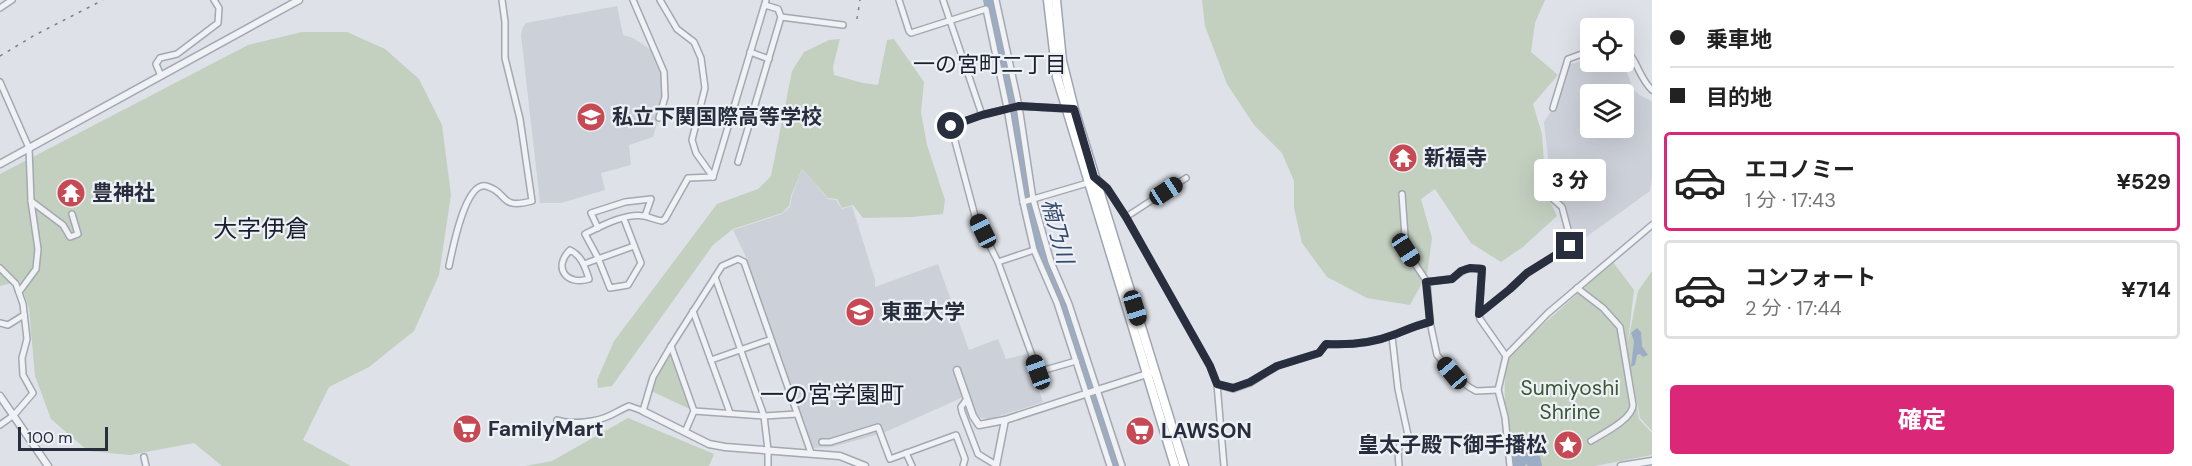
<!DOCTYPE html>
<html lang="ja">
<head>
<meta charset="utf-8">
<style>
	body { margin:0; font-family:"DM Sans","Noto Sans JP",sans-serif; background:#f6f6f6; color:#222; height:100vh; display:flex; flex-direction:column; font-size:22px; white-space:nowrap }
	* { box-sizing:border-box; margin:0 }
	p { font-size:20px; color:#767676 }
	.icon { flex:none; width:33px; height:33px; fill:none; stroke:currentColor; stroke-width:2; stroke-linecap:round; stroke-linejoin:round }
	.map { position:relative; flex:1; overflow:hidden }
	.panel { display:flex; flex-direction:column; background:#fff; width:540px }
	.panel>* { flex:none }
	.guide { display:grid; align-content:center; height:132px; padding:0 18px; background:#fff }
	.buttons { position:absolute; left:1580px; top:18px; display:grid; gap:12px }
	.buttons a { display:grid; place-items:center; width:54px; height:54px; border-radius:6px; background:#fff; box-shadow:0 6px 24px #0002; font-size:30px }
	.scale { position:absolute; left:18px; bottom:15px; width:90px; box-sizing:border-box; padding-left:6px; border:3px solid #282e3d; border-top:0; font-size:16px; line-height:21px; white-space:nowrap; color:#282e3d; -webkit-text-stroke:4px #edf0f5; paint-order:stroke }
	.end { position:absolute; width:27px; height:27px; margin:-14px; border:8px solid #282e3d; background:#fff; box-shadow:0 0 0 3px #fff }
	.from { border-radius:50% }
	.bubble { position:absolute; height:42px; border-radius:6px; background:#fff; box-shadow:0 6px 24px #0002; font-size:20px; font-weight:800; line-height:42px; text-align:center }
	.car { position:absolute; width:18px; height:36px; margin:-18px -9px; border-radius:8px; box-shadow:0 0 4px 2px #0007; background:linear-gradient(#222 24%,#8ab4d8 0 40%,#222 0 76%,#8ab4d8 0 86%,#222 0) }
	.guide b { display:flex; align-items:center; gap:21px; height:57px; font-size:22px }
	.guide b+b { border-top:2px solid #e0e0e0 }
	.guide i { width:15px; height:15px; background:#222 }
	ul { padding:0; list-style:none }
	li { display:flex; align-items:center; gap:18px; height:99px; margin:0 12px 9px; padding:0 6px; border:3px solid #e0e0e0; border-radius:6px }
	li div { flex:1 }
	li b { display:block; font-size:22px }
	li em { font-style:normal; font-weight:800 }
	li.selected { border-color:#db2777 }
	li>.icon { width:54px; height:54px; stroke-width:1.5 }
	.button { display:flex; gap:12px; margin-top:auto; padding:12px 18px }
	.button a { flex:1; height:69px; border-radius:6px; background:#db2777; color:#fff; font-size:24px; font-weight:800; line-height:69px; text-align:center }
	main { display:flex; flex:1; min-height:0 }
	.map>svg:first-child { display:block }
	.built { fill:#ccd0d9; fill-rule:evenodd }
	.green { fill:#c3d0c0 }
	.water { fill:#9bacc5 }
	.lines { fill:none; stroke-linecap:round; stroke-linejoin:round }
	.river { stroke:#9bacc5; stroke-width:10 }
	.minor-casing { stroke:#a4a8b1; stroke-width:8 }
	.tertiary-casing { stroke:#a4a8b1; stroke-width:9 }
	.primary-casing { stroke:#9ea4b2; stroke-width:11 }
	.minor { stroke:#f0f2f5; stroke-width:5 }
	.tertiary { stroke:#f0f2f5; stroke-width:6 }
	.primary { stroke:#fff; stroke-width:8 }
	.rail { stroke:#787f8f; stroke-width:1.5; stroke-dasharray:3 6; stroke-linecap:butt }
	.route { stroke:#282e3d; stroke-width:8 }
	.labels { text-anchor:middle; stroke-width:4.5; stroke-linejoin:round; paint-order:stroke }
	.poi-label { font-size:21px; font-weight:bold; fill:#282e3d; stroke:#edf0f5; text-anchor:start }
	.park-label { font-size:21px; fill:#3a5836; stroke:#edf0f5 }
	.neighbourhood-label { font-size:22px; fill:#1a1f2d; stroke:#edf0f5 }
	.water-label { font-size:22px; font-style:italic; fill:#354a6e; stroke:#edf0f5 }
	.quarter-label { font-size:24px; fill:#1a1f2d; stroke:#edf0f5 }
</style>
</head>
<body>
<main>
<div class="map">
<svg width="1652" height="466" viewBox="0 0 1652 466">
	<rect width="100%" height="100%" fill="#dee1e7"/>
	<g class="built">
		<polygon points="617,6 623,35 633,38 657,54 664,72 665,97 653,137 629,145 631,165 601,173 605,190 561,203 540,203 521,35 523,27 526,23"/>
		<path d="M1590 59V62L1623 61 1633 89 1641 96 1652 101V177L1650 191 1575 245 1566 206 1554 196 1553 167H1549L1544 122 1553 108 1564 66ZM1590 94H1623V128H1590Z"/>
		<polygon points="802,169 828,199 836,200 842,209 852,206 875,280 875,287 938,264 969,350 998,339 1006,359 1027,354 1043,402 990,419 981,418 977,414 970,394 883,433 832,447 811,448 745,255 733,230 782,214 790,207 792,196"/>
	</g>
	<g class="green">
		<polygon points="1202,0 1545,0 1535,23 1531,52 1558,75 1533,104 1542,134 1546,193 1557,216 1523,247 1501,262 1471,243 1435,189 1421,199 1432,238 1427,274 1410,305 1367,298 1327,277 1302,243 1294,208 1294,181 1282,153 1254,125 1227,84 1205,26"/>
		<polygon points="302,32 347,32 385,49 419,79 442,125 451,195 439,275 414,331 369,367 329,387 303,440 351,466 222,466 194,443 130,455 88,451 51,419 35,376 29,309 20,281 0,286 0,174 248,45"/>
		<polygon points="840,39 833,67 834,75 863,83 878,85 887,40 894,39 924,82 921,112 927,145 945,200 943,214 912,217 863,218 853,205 842,208 837,199 828,198 802,169 791,196 789,206 782,213 733,229 713,245 612,386 598,388 597,380 614,341 717,204 758,189 771,176 792,71 804,52 829,40"/>
		<path d="M1613 262 1634 290 1628 342 1638 291 1652 271V431L1640 418 1627 351 1639 419 1652 433V455L1595 466H1514C1508 434 1498 383 1511 353Z"/>
		<polygon points="671,346 694,411 649,390"/>
		<polygon points="628,418 714,454 709,466 525,466 552,461"/>
	</g>
	<g class="water">
		<polygon points="1637,328 1641,332 1642,346 1648,355 1643,357 1640,354 1637,355 1635,365 1631,367 1634,341 1631,333"/>
		<polygon points="1533,440 1538,441 1540,454 1538,455 1540,456 1542,466 1528,466 1526,464 1525,466 1514,466 1511,448 1512,445"/>
	</g>
	<g class="lines">
		<path class="river" d="M988 0C997 39 1007 77 1014 116 1024 176 1031 238 1058 293L1116 466"/>
		<g class="minor-casing">
			<g id="minor">
				<polyline points="633,0 664,72 665,97 659,118"/>
				<polyline points="660,0 677,29 694,42 701,58 705,88 692,140 696,153 713,177"/>
				<polyline points="899,0 909,31 911,33 986,9 1007,108 1023,202 1034,250 1057,303 1110,466"/>
				<polyline points="943,0 982,115 1019,106 1068,109"/>
				<polyline points="996,0 1019,106 1033,199 1051,262 1069,304 1122,466"/>
				<polyline points="0,8 12,0"/>
				<polyline points="781,17 843,25"/>
				<path d="M1623 48C1638 59 1638 77 1652 90"/>
				<polyline points="750,52 769,59"/>
				<polyline points="161,76 156,64 160,58 177,54 218,23 219,8 214,0"/>
				<polyline points="0,82 29,148 31,201 38,249 36,269 19,292"/>
				<polyline points="1553,108 1568,59 1590,51"/>
				<polyline points="982,115 951,126 975,216 998,262 1038,372 1076,361"/>
				<polyline points="738,162 781,17 778,9 765,5"/>
				<polyline points="713,177 766,0"/>
				<polyline points="1096,178 1107,188 1126,217 1210,366 1217,384 1224,466"/>
				<polyline points="1402,194 1406,250 1427,282 1430,322 1437,355 1452,373 1469,387 1476,391 1498,390"/>
				<polyline points="31,201 63,225 70,237 78,234 72,214"/>
				<polyline points="1023,202 1091,182"/>
				<polyline points="1126,217 1186,178"/>
				<path d="M624 219 641 263 628 285 610 288 598 258 585 234C601 226 625 213 644 216 650 217 655 220 662 221L665 219 688 178 713 177"/>
				<polyline points="598,228 591,213 625,202 651,199 645,216"/>
				<path d="M570 250C582 256 585 267 589 279 567 286 552 268 570 250Z"/>
				<polyline points="998,262 1034,250"/>
				<polyline points="584,264 634,246"/>
				<path d="M449 266C452 252 465 181 486 186 509 192 498 210 532 201L520 119 505 58V22L502 0"/>
				<polyline points="0,268 16,284 23,304 27,339 22,358 23,375 33,393 14,415 0,425"/>
				<polyline points="715,277 764,416 768,450 768,466"/>
				<polyline points="1427,282 1451,279 1466,269 1480,268 1482,269 1479,314"/>
				<path d="M1577 288 1603 308 1620 327 1633 405C1633 419 1602 434 1591 441"/>
				<polyline points="693,311 730,413"/>
				<polyline points="0,323 8,325 24,315"/>
				<path d="M1392 336 1398 389 1408 435C1396 445 1398 451 1399 466"/>
				<polyline points="671,346 694,411 685,432"/>
				<polyline points="1506,356 1480,319 1479,314 1510,289 1527,273 1570,246 1571,241 1562,207 1553,199 1550,167"/>
				<polyline points="711,360 769,340"/>
				<path d="M1217 384 1233 389 1250 383 1277 366 1319 353 1326 344C1347 345 1373 343 1393 335 1406 330 1417 325 1430 322"/>
				<polyline points="967,399 961,407 962,412 978,454 996,465"/>
				<polyline points="694,411 764,416 797,414"/>
				<path d="M557 420C572 425 597 422 611 415 617 412 622 409 629 406L643 411 653 377 671 346 722 266 738 259 744 262 811 453"/>
				<polyline points="822,442 830,442 878,427 890,459 956,435 965,459 963,466"/>
				<polyline points="906,453 912,466"/>
				<polyline points="144,457 146,466"/>
				<polyline points="1510,466 1505,417 1498,390 1506,356 1548,313 1652,225"/>
			</g>
		</g>
		<g class="tertiary-casing">
			<g id="tertiary">
				<polyline points="0,164 299,0"/>
				<polyline points="957,370 973,416 979,425 1005,420"/>
				<polyline points="0,396 48,466"/>
				<polyline points="643,411 709,444 725,447 840,456 865,466"/>
				<polyline points="996,466 1005,420 1150,373"/>
				<polyline points="1621,466 1652,461"/>
			</g>
		</g>
		<g class="primary-casing">
			<g id="primary">
				<polyline points="1048,0 1057,77 1175,466"/>
				<polyline points="1056,0 1062,61 1074,109 1184,466"/>
			</g>
		</g>
		<use href="#minor" class="minor"/>
		<use href="#tertiary" class="tertiary"/>
		<use href="#primary" class="primary"/>
		<g class="rail">
			<polyline points="857,19 860,0"/>
			<polyline points="0,56 35,35 103,0"/>
		</g>
	</g>
	<g class="lines">
		<path class="route" d="M951 126 982 115 1019 106 1074 109 1094 177 1107 188 1126 217 1210 366 1217 384 1233 388 1250 382 1277 366 1319 353 1326 344C1347 345 1373 343 1393 335 1406 330 1417 325 1430 322L1426 282 1452 279 1461 271 1470 268 1482 269 1479 314 1510 289 1527 273 1570 246"/>
	</g>
	<defs>
		<g id="school-disc" transform="scale(1.5)"><circle r="9.5" fill="#c64953" stroke="#edf0f5"/><path d="M0-5L7-2L0 1L-7-2ZM-4 1L0 2.5L4 1V4Q0 6-4 4Z" fill="#fff"/></g>
		<g id="temple-disc" transform="scale(1.5)"><circle r="9.5" fill="#c64953" stroke="#edf0f5"/><path d="M0-6L5-2H3V0L6.5 2.5H4V6H1.5V3h-3V6H-4V2.5H-6.5L-3 0V-2H-5Z" fill="#fff"/></g>
		<g id="university-disc" transform="scale(1.5)"><circle r="9.5" fill="#c64953" stroke="#edf0f5"/><path d="M0-5L7-2L0 1L-7-2ZM-4 1L0 2.5L4 1V4Q0 6-4 4Z" fill="#fff"/></g>
		<g id="supermarket-disc" transform="scale(1.5)"><circle r="9.5" fill="#c64953" stroke="#edf0f5"/><path d="M-6-5.5h2.5l.6 2H6L4.5 2H-2.5L-4.4-4H-6ZM-1.5 3.2a1.3 1.3 0 1 0 .1 0ZM3 3.2a1.3 1.3 0 1 0 .1 0Z" fill="#fff"/></g>
		<g id="sight-disc" transform="scale(1.5)"><circle r="9.5" fill="#c64953" stroke="#edf0f5"/><path d="M0-6L1.8-2.2L6-1.7L2.9 1.2L3.7 5.4L0 3.3L-3.7 5.4L-2.9 1.2L-6-1.7L-1.8-2.2Z" fill="#fff"/></g>
	</defs>
	<g fill-rule="evenodd">
		<use href="#school-disc" x="591" y="117"/>
		<use href="#temple-disc" x="1403" y="158"/>
		<use href="#temple-disc" x="71" y="193"/>
		<use href="#university-disc" x="860" y="312"/>
		<use href="#supermarket-disc" x="467" y="429"/>
		<use href="#supermarket-disc" x="1140" y="431"/>
		<use href="#sight-disc" x="1568" y="445"/>
	</g>
	<g class="labels">
		<g class="poi-label">
			<text x="612" y="124">私立下関国際高等学校</text>
			<text x="1424" y="165">新福寺</text>
			<text x="92" y="200">豊神社</text>
			<text x="881" y="319">東亜大学</text>
			<text x="488" y="436">FamilyMart</text>
			<text x="1161" y="438">LAWSON</text>
			<text x="1547" y="452" text-anchor="end">皇太子殿下御手播松</text>
		</g>
		<g class="park-label">
			<text x="1570" y="395">Sumiyoshi<tspan x="1570" dy="24">Shrine</tspan></text>
		</g>
		<g class="neighbourhood-label">
			<text x="990" y="72">一の宮町二丁目</text>
		</g>
		<g class="water-label">
			<text transform="translate(1058 231) rotate(75)" y="8">楠乃川</text>
		</g>
		<g class="quarter-label">
			<text x="261" y="237">大字伊倉</text>
			<text x="832" y="403">一の宮学園町</text>
		</g>
	</g>
</svg>
<div class="buttons">
<a><svg class="icon" aria-label="locate" viewBox="0 0 24 24"><circle cx="12" cy="12" r="6"/><path d="M12 2v4M12 18v4M2 12h4M18 12h4"/></svg></a>
<a><svg class="icon" aria-label="layers" viewBox="0 0 24 24"><path d="M12 4l9 5-9 5-9-5zM3 14l9 5 9-5"/></svg></a>
</div>
<div class="scale">100 m</div>
<i class="end from" style="left:951px;top:126px"></i>
<i class="end" style="left:1570px;top:246px"></i>
<div class="bubble" style="left:1534px;top:159px;width:72px">3 分</div>
<i class="car" style="left:1166px;top:191px;rotate:57deg"></i>
<i class="car" style="left:983px;top:231px;rotate:334deg"></i>
<i class="car" style="left:1406px;top:250px;rotate:147deg"></i>
<i class="car" style="left:1135px;top:308px;rotate:163deg"></i>
<i class="car" style="left:1038px;top:372px;rotate:340deg"></i>
<i class="car" style="left:1452px;top:373px;rotate:320deg"></i>
</div>
<section class="panel">
<div class="guide">
<b><i class="from"></i>乗車地</b>
<b><i></i>目的地</b>
</div>
<ul>
<li class="selected"><svg class="icon" aria-label="car" viewBox="0 0 24 24"><path d="M5 17H2v-5l4-1 3-4h7l3 4 3 1v5h-3M9 17h6M6 11h13"/><circle cx="7" cy="17" r="2"/><circle cx="17" cy="17" r="2"/></svg><div><b>エコノミー</b><p>1 分 · 17:43</p></div><em>¥529</em></li>
<li><svg class="icon" aria-label="car" viewBox="0 0 24 24"><path d="M5 17H2v-5l4-1 3-4h7l3 4 3 1v5h-3M9 17h6M6 11h13"/><circle cx="7" cy="17" r="2"/><circle cx="17" cy="17" r="2"/></svg><div><b>コンフォート</b><p>2 分 · 17:44</p></div><em>¥714</em></li>
</ul>
<div class="button"><a>確定</a></div>
</section>
</main>
</body>
</html>
